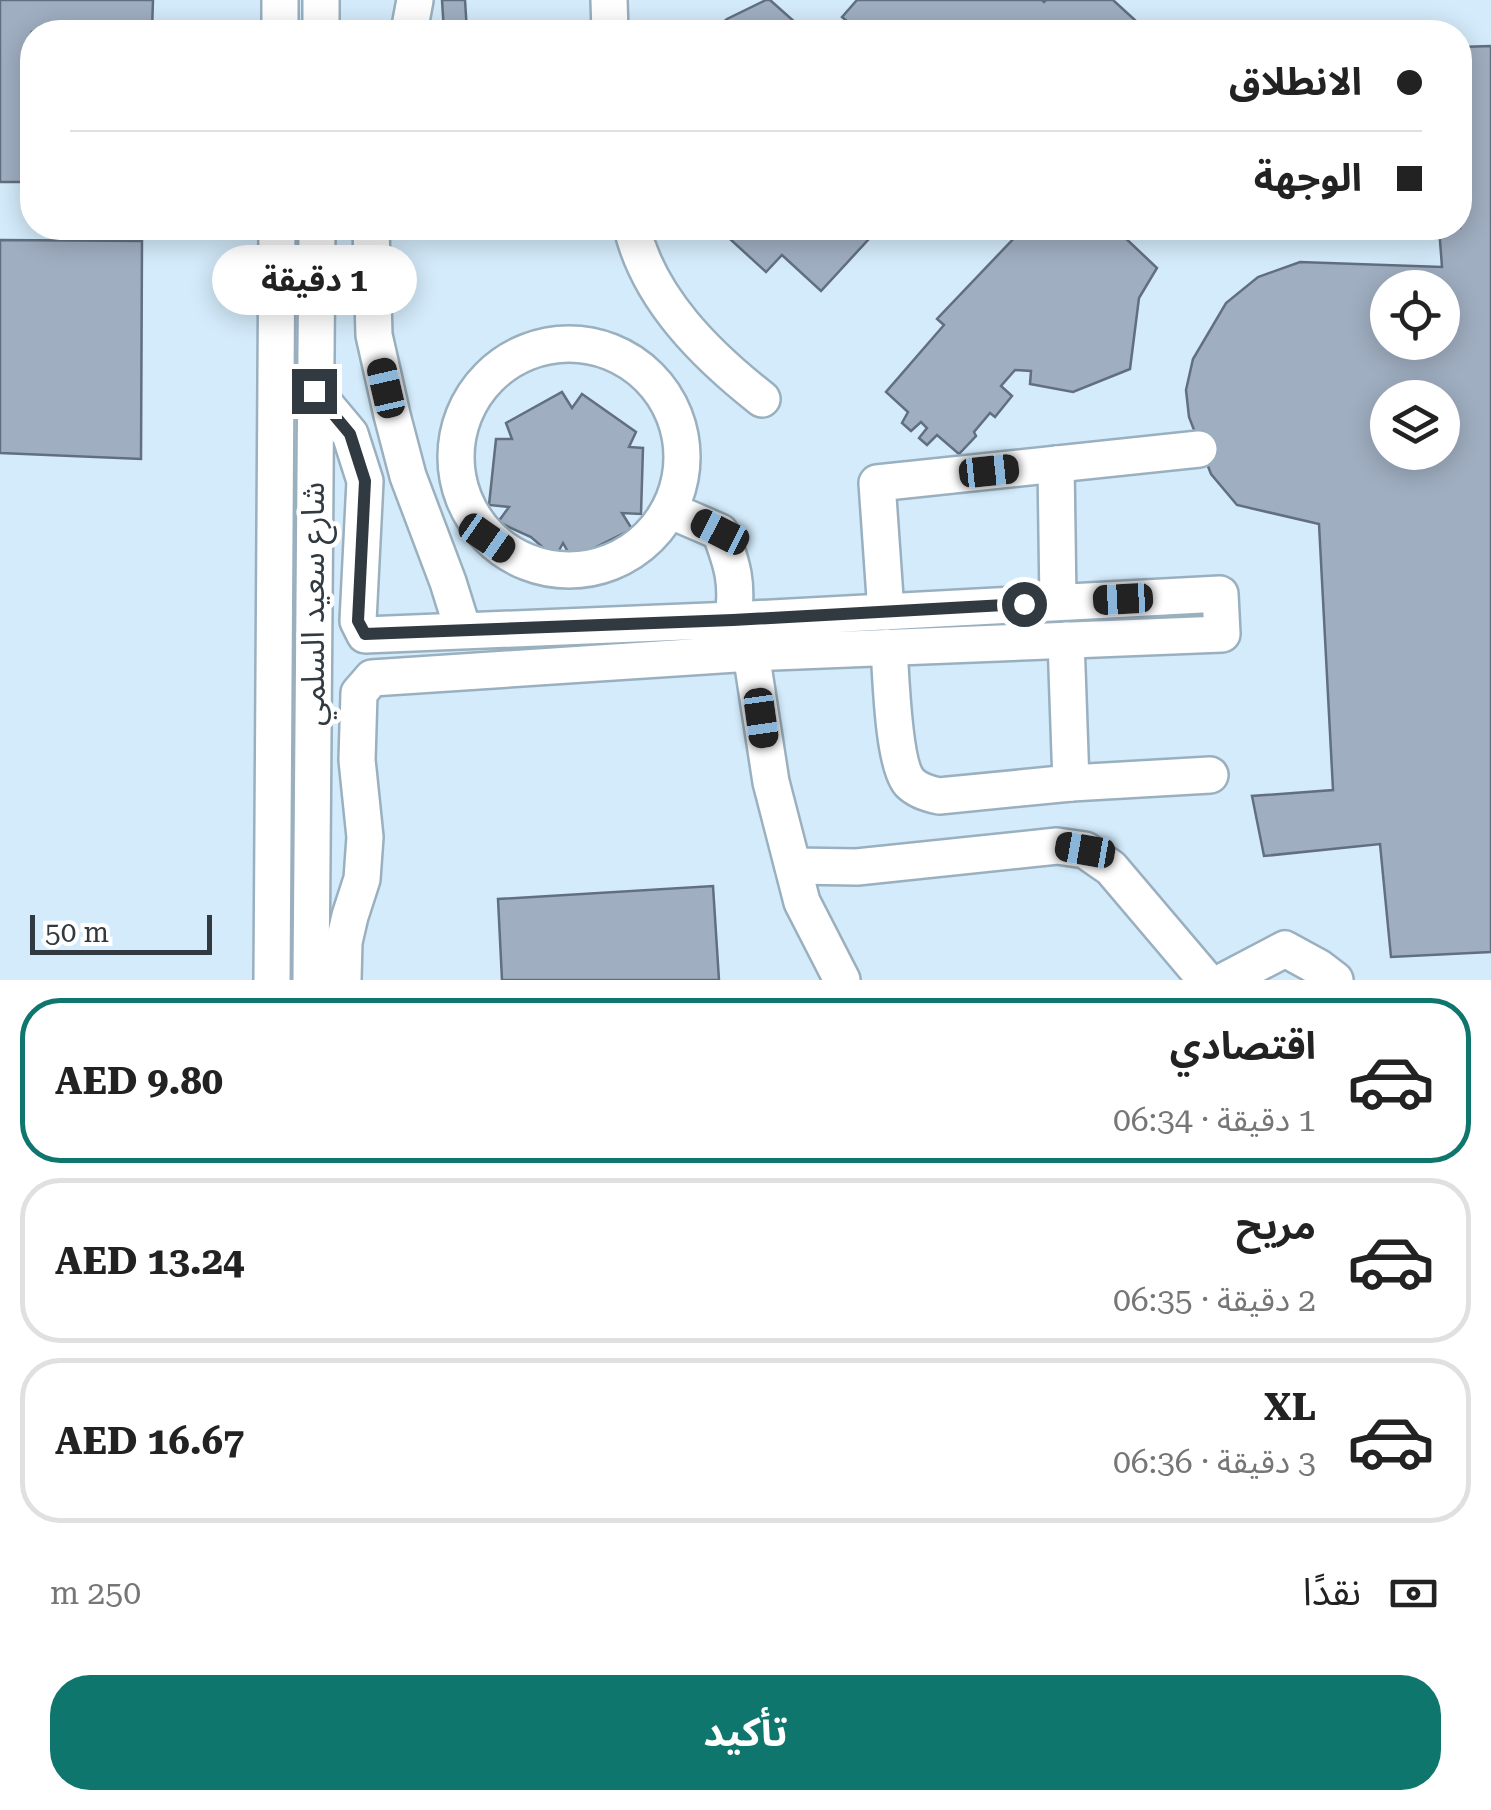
<!DOCTYPE html>
<html lang="ar">
<head>
<meta charset="utf-8">
<style>
	body { margin:0; font-family:"Roboto Serif","Noto Sans Arabic",serif; background:#f6f6f6; color:#222; direction:rtl; height:100vh; display:flex; flex-direction:column; font-size:38px; white-space:nowrap }
	* { box-sizing:border-box; margin:0 }
	p { font-size:32px; color:#767676 }
	.icon { flex:none; width:55px; height:55px; fill:none; stroke:currentColor; stroke-width:2; stroke-linecap:round; stroke-linejoin:round }
	.map { position:relative; height:980px; overflow:hidden; direction:ltr }
	.drawer { display:flex; flex-direction:column; background:#fff; flex:1 }
	.drawer>* { flex:none }
	.top-card { position:absolute; left:20px; top:20px; width:1452px; height:220px; border-radius:40px; box-shadow:0 5px 25px #0003; direction:rtl; display:grid; align-content:center; height:220px; padding:0 50px; background:#fff }
	.fabs { position:absolute; left:1370px; top:270px; display:grid; gap:20px }
	.fabs a { display:grid; place-items:center; width:90px; height:90px; border-radius:50%; background:#fff; box-shadow:0 5px 25px #0003; font-size:50px }
	.scale { position:absolute; left:30px; bottom:25px; width:182px; box-sizing:border-box; padding-left:10px; border:5px solid #313a40; border-top:0; font-size:28px; line-height:35px; white-space:nowrap; color:#313a40; -webkit-text-stroke:8px #fff; paint-order:stroke }
	.end { position:absolute; width:45px; height:45px; margin:-22px; border:12px solid #313a40; background:#fff; box-shadow:0 0 0 5px #fff }
	.from { border-radius:50% }
	.bubble { position:absolute; height:70px; border-radius:35px; background:#fff; box-shadow:0 5px 25px #0003; font-size:32px; font-weight:700; line-height:70px; text-align:center; direction:rtl }
	.car { position:absolute; width:30px; height:60px; margin:-30px -15px; border-radius:12px; box-shadow:0 0 8px 2px #0007; background:linear-gradient(#222 24%,#8ab4d8 0 40%,#222 0 76%,#8ab4d8 0 86%,#222 0) }
	.top-card b { display:flex; align-items:center; gap:35px; height:95px; font-size:38px }
	.top-card b+b { border-top:2px solid #e0e0e0 }
	.top-card i { width:25px; height:25px; background:#222 }
	ul { padding:18px 0 0; list-style:none }
	li { display:flex; align-items:center; gap:30px; height:165px; margin:0 20px 15px; padding:0 30px; border:5px solid #e0e0e0; border-radius:40px }
	li div { flex:1 }
	li b { display:block; font-size:38px }
	li em { font-style:normal; font-weight:700 }
	li.on { border-color:#0f766e }
	li>.icon { width:90px; height:90px; stroke-width:1.5 }
	.pay { display:flex; align-items:center; gap:25px; height:110px; padding:0 50px; font-size:38px }
	.pay p { margin-inline-start:auto }
	.action { display:flex; gap:20px; margin-top:auto; padding:20px 50px }
	.action a { flex:1; height:115px; border-radius:40px; background:#0f766e; color:#fff; font-size:40px; font-weight:700; line-height:115px; text-align:center }
	.map>svg:first-child { display:block }
	.building { fill:#9faec1; stroke:#616f80; stroke-width:2.5; fill-rule:evenodd }
	.lines { fill:none; stroke-linecap:round; stroke-linejoin:round }
	.minor-casing { stroke:#9ab0bf; stroke-width:40 }
	.minor { stroke:#fff; stroke-width:35 }
	.route { stroke:#313a40; stroke-width:12 }
	.labels { text-anchor:middle; stroke-width:9; stroke-linejoin:round; paint-order:stroke }
	.street-label { font-size:32px; fill:#313a40; stroke:#fff }
</style>
</head>
<body>
<div class="map">
<svg width="1491" height="980" viewBox="0 0 1491 980">
	<rect width="100%" height="100%" fill="#d4ebfb"/>
	<g class="building">
		<polygon points="0,0 153,0 152,32 32,32 32,182 0,182"/>
		<polygon points="442,0 465,0 467,32 444,32"/>
		<polygon points="766,0 770,0 806,32 710,32 727,19"/>
		<polygon points="857,0 1042,0 1044,2 1046,0 1113,0 1148,32 860,32 842,17"/>
		<path d="M1491 46V952L1391 957 1380 844 1264 856 1252 796 1333 790 1319 524 1237 505 1211 474 1189 417 1186 390 1193 359 1226 303 1258 277 1300 262 1442 267 1439 228H1460V47ZM1388 288H1442V342H1388ZM1388 398H1442V452H1388Z"/>
		<polygon points="490,228 544,228 544,232 490,235"/>
		<polygon points="718,228 879,228 821,291 782,255 766,272"/>
		<polygon points="1008,228 1125,228 1120,233 1157,268 1139,298 1130,369 1073,392 1030,384 1031,371 1015,370 1001,386 1012,396 995,417 990,413 974,432 976,436 959,454 937,435 927,445 919,438 927,428 921,422 911,431 902,423 908,412 886,392 944,325 937,319 1017,235"/>
		<polygon points="0,240 142,241 141,459 0,453"/>
		<polygon points="562,392 572,408 582,394 636,432 629,447 643,448 641,514 622,513 632,529 572,559 563,543 555,558 531,537 498,522 509,507 489,505 496,439 512,439 506,423"/>
		<polygon points="713,886 719,980 502,980 498,899"/>
	</g>
	<g class="lines">
		<g class="minor-casing">
			<g id="minor">
				<polyline points="609,0 610,32"/>
				<polyline points="280,32 280,0"/>
				<polyline points="321,32 321,0"/>
				<polyline points="409,32 415,0"/>
				<polyline points="371,228 374,335 392,415 408,476 448,582 463,630"/>
				<path d="M632 228C649 299 706 355 762 399"/>
				<circle cx="569" cy="457" r="113"/>
				<polyline points="314,391 350,434 365,481 358,621 365,635 733,620 1220,594 1222,634 751,653 372,678 359,693 357,760 365,837 362,879 350,916 344,942 343,980"/>
				<polyline points="1056,464 1058,602"/>
				<path d="M669 510 720 532C733 566 738 584 733 620"/>
				<polyline points="886,612 877,483 1199,449"/>
				<polyline points="1066,640 1071,783 1210,775"/>
				<path d="M889 648C891 676 893 765 910 783 918 791 929 794 939 796L1071 783"/>
				<polyline points="751,653 771,782 802,902 842,980"/>
				<polyline points="793,866 857,867 1057,846 1085,850 1111,868 1206,980"/>
				<polyline points="272,980 277,228"/>
				<polyline points="311,980 317,228"/>
				<polyline points="1226,980 1285,949 1318,967 1335,980"/>
			</g>
		</g>
		<use href="#minor" class="minor"/>
	</g>
	<g class="lines">
		<polyline class="route" points="314,391 350,434 365,481 358,621 365,634 733,620 1024,604"/>
	</g>
	<g class="labels">
		<g class="street-label">
			<text transform="translate(313 604) rotate(-90)" y="11">شارع سعيد السلمي</text>
		</g>
	</g>
</svg>
<div class="fabs">
<a><svg class="icon" aria-label="locate" viewBox="0 0 24 24"><circle cx="12" cy="12" r="6"/><path d="M12 2v4M12 18v4M2 12h4M18 12h4"/></svg></a>
<a><svg class="icon" aria-label="layers" viewBox="0 0 24 24"><path d="M12 4l9 5-9 5-9-5zM3 14l9 5 9-5"/></svg></a>
</div>
<div class="scale">50 m</div>
<i class="end from" style="left:1024px;top:604px"></i>
<i class="end" style="left:314px;top:391px"></i>
<div class="bubble" style="left:212px;top:245px;width:205px">1 دقيقة</div>
<i class="car" style="left:386px;top:388px;rotate:347deg"></i>
<i class="car" style="left:989px;top:471px;rotate:84deg"></i>
<i class="car" style="left:720px;top:532px;rotate:297deg"></i>
<i class="car" style="left:487px;top:538px;rotate:125deg"></i>
<i class="car" style="left:1123px;top:599px;rotate:267deg"></i>
<i class="car" style="left:761px;top:718px;rotate:172deg"></i>
<i class="car" style="left:1085px;top:850px;rotate:280deg"></i>
<div class="top-card">
<b><i class="from"></i>الانطلاق</b>
<b><i></i>الوجهة</b>
</div>
</div>
<section class="drawer">
<ul>
<li class="on"><svg class="icon" aria-label="car" viewBox="0 0 24 24"><path d="M5 17H2v-5l4-1 3-4h7l3 4 3 1v5h-3M9 17h6M6 11h13"/><circle cx="7" cy="17" r="2"/><circle cx="17" cy="17" r="2"/></svg><div><b>اقتصادي</b><p>1 دقيقة · 06:34</p></div><em>AED 9.80</em></li>
<li><svg class="icon" aria-label="car" viewBox="0 0 24 24"><path d="M5 17H2v-5l4-1 3-4h7l3 4 3 1v5h-3M9 17h6M6 11h13"/><circle cx="7" cy="17" r="2"/><circle cx="17" cy="17" r="2"/></svg><div><b>مريح</b><p>2 دقيقة · 06:35</p></div><em>AED 13.24</em></li>
<li><svg class="icon" aria-label="car" viewBox="0 0 24 24"><path d="M5 17H2v-5l4-1 3-4h7l3 4 3 1v5h-3M9 17h6M6 11h13"/><circle cx="7" cy="17" r="2"/><circle cx="17" cy="17" r="2"/></svg><div><b>XL</b><p>3 دقيقة · 06:36</p></div><em>AED 16.67</em></li>
</ul>
<div class="pay"><svg class="icon" aria-label="cash" viewBox="0 0 24 24"><path d="M3 7h18v10H3z"/><circle cx="12" cy="12" r="2"/></svg>نقدًا<p>250 m</p></div>
<div class="action"><a>تأكيد</a></div>
</section>
</body>
</html>
